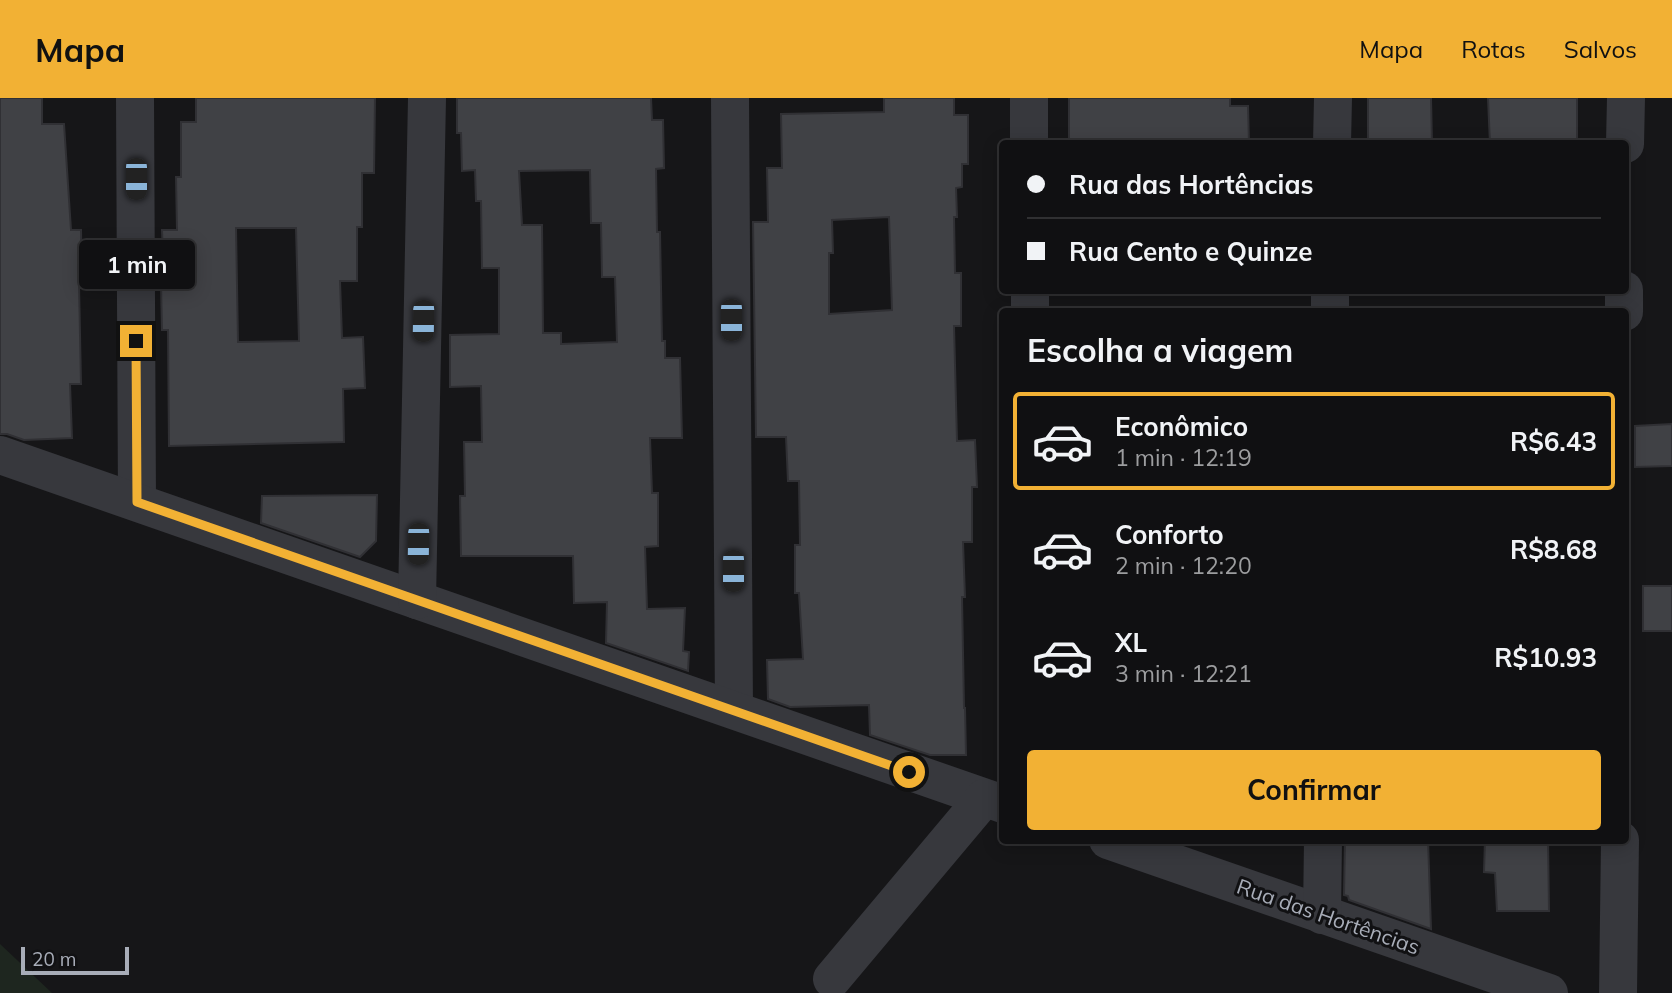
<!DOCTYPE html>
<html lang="pt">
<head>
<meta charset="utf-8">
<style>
	body { margin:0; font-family:Mulish,sans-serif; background:#1e1e20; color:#f1f3f6; height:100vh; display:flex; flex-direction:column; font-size:26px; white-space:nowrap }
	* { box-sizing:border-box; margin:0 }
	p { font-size:23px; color:#9c9d9f }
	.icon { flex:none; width:38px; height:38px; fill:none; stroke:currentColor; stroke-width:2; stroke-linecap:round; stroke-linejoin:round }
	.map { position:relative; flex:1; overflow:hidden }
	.drawer { position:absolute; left:999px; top:210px; width:630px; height:536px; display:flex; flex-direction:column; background:#101012; border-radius:7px; box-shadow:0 4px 18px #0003,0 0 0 2px #303032 }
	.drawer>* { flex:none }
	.banner { position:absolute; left:999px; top:42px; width:630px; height:154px; border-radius:7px; box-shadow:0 4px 18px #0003,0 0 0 2px #303032; display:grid; align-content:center; height:154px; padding:0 28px; background:#101012 }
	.scale { position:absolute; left:21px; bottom:18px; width:108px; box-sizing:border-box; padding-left:7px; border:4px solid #a8adb8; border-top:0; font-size:19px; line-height:24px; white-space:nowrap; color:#a8adb8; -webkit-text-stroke:5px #111113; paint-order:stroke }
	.end { position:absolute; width:32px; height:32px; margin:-16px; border:9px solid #f2b134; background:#111; box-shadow:0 0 0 4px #111 }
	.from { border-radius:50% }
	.bubble { position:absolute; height:49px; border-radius:7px; background:#101012; box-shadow:0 4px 18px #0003,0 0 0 2px #303032; font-size:23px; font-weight:700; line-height:49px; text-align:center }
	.car { position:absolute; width:21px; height:42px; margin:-21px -10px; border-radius:9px; box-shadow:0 0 5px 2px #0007; background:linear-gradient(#222 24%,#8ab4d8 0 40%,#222 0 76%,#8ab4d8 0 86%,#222 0) }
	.banner b { display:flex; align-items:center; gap:24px; height:66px; font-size:26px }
	.banner b+b { border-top:2px solid #303032 }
	.banner i { width:18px; height:18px; background:#f1f3f6 }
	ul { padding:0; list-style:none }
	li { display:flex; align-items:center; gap:21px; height:98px; margin:0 14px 10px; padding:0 14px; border:4px solid transparent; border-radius:7px }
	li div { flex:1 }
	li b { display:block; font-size:26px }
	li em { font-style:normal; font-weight:700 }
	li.selected { border-color:#f2b134 }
	li>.icon { width:63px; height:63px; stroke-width:1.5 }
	h2 { padding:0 28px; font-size:32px; line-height:84px }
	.button { display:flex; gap:14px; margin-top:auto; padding:14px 28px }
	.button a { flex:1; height:80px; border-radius:7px; background:#f2b134; color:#111; font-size:28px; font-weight:700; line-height:80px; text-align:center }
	header { display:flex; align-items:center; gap:42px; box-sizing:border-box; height:98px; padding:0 35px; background:#f2b134; color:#111 }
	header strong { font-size:33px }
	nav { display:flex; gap:38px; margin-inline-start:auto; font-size:24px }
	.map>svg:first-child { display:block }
	.green { fill:#1e261f }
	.building { fill:#404145; stroke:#303034; stroke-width:2; fill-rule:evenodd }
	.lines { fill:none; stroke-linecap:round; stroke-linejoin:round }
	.minor { stroke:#37383d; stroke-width:38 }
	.route { stroke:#f2b134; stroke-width:9 }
	.labels { text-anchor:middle; stroke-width:6; stroke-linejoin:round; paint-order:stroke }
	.street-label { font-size:21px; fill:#a8adb8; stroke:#111113 }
</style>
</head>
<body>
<header>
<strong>Mapa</strong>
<nav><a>Mapa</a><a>Rotas</a><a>Salvos</a></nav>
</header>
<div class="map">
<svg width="1672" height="895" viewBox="0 0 1672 895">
	<rect width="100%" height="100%" fill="#161618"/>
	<polygon class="green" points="0,846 52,895 0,895"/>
	<g class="building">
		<polygon points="0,0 42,0 42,26 64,26 71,132 81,132 82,186 79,186 81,286 70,286 72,340 24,342 7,336 0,336"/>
		<path d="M196 0H375L374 75H362V129H357V183H340L342 240 363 239 365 290 343 291 344 344 169 348 168 232H162L161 186H164L162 132H177L176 79H181V24H196ZM236 130H296L299 243 238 244Z"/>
		<path d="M457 0H651L652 22H663L664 70 656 71 657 134H660L662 243H665V260H680L682 340H650L652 395H658V448L645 449 647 511 685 510 683 553 689 554 688 573 606 545 607 504 574 505 573 458H461L460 398H465L464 344H482L481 288 450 289V237L499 236V170H482L481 103H476L475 72 462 73 461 35H457ZM590 72 591 125H601L602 179H615L617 244 561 246V235H543L542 127H522L519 73Z"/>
		<path d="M884 0H954V17H968V66H962V89L956 90 957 119H954L955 175H961V228H954L957 343 975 342 977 389H972V444H963L965 499H962L964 610H965L966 657H930L870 637 869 607 790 609 768 601 767 562 803 561 799 495H795V447H800L799 383H788L786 339H756L753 124H768L767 70H782L781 16 884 14ZM889 119 892 212 829 216V155H833L832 122Z"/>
		<polygon points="1069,0 1230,0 1230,8 1248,8 1249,46 1069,46"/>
		<polygon points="1368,0 1431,0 1432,46 1368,46"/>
		<polygon points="1488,0 1577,0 1577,46 1490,46"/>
		<polygon points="1672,326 1672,368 1635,369 1635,328"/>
		<polygon points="377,397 376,443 360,459 261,425 262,398"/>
		<rect x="1643" y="488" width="29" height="45"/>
		<polygon points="1345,742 1428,742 1431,831 1349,802 1348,798 1344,797"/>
		<polygon points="1485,742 1548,742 1549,813 1497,813 1495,775 1484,774"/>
	</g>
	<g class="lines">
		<g class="minor">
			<polyline points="135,0 137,404"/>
			<polyline points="730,0 734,612"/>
			<polyline points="1029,0 1029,46"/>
			<polyline points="1332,46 1333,0"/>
			<polyline points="1625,46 1626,0"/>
			<polyline points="1030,192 1030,214"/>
			<polyline points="1330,214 1330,192"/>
			<polyline points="1624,214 1624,192"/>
			<polyline points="0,357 1003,706"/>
			<polyline points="417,502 427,0"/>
			<polyline points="1108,742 1549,895"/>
			<polyline points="1322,817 1323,742"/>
			<polyline points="832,881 984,700"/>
			<polyline points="1618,895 1620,742"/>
		</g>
	</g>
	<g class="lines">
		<polyline class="route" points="136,243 137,404 909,674"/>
	</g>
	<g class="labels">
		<g class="street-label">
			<text transform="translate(1328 819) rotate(19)" y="7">Rua das Hortências</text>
		</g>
	</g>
</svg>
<div class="scale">20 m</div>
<i class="end from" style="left:909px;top:674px"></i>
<i class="end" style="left:136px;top:243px"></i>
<div class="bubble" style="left:79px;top:142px;width:116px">1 min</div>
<i class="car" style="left:136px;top:81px;rotate:180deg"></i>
<i class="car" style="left:731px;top:222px;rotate:180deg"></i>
<i class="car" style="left:423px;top:223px;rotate:181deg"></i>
<i class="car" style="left:418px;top:446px;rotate:181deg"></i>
<i class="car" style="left:733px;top:473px;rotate:180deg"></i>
<div class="banner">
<b><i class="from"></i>Rua das Hortências</b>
<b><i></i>Rua Cento e Quinze</b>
</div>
<section class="drawer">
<h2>Escolha a viagem</h2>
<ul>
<li class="selected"><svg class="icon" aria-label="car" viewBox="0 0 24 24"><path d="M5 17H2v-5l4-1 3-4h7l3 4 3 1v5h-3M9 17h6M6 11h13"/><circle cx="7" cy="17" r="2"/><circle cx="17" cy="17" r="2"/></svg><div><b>Econômico</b><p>1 min · 12:19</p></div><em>R$6.43</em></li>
<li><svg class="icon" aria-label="car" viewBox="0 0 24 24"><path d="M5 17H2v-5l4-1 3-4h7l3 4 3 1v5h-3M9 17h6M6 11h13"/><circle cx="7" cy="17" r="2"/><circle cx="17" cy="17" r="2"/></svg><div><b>Conforto</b><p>2 min · 12:20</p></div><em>R$8.68</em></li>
<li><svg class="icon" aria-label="car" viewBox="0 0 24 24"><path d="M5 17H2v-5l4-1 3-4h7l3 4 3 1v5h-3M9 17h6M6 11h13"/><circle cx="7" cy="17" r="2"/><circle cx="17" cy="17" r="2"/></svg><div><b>XL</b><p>3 min · 12:21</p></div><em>R$10.93</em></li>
</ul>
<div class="button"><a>Confirmar</a></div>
</section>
</div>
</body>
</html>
